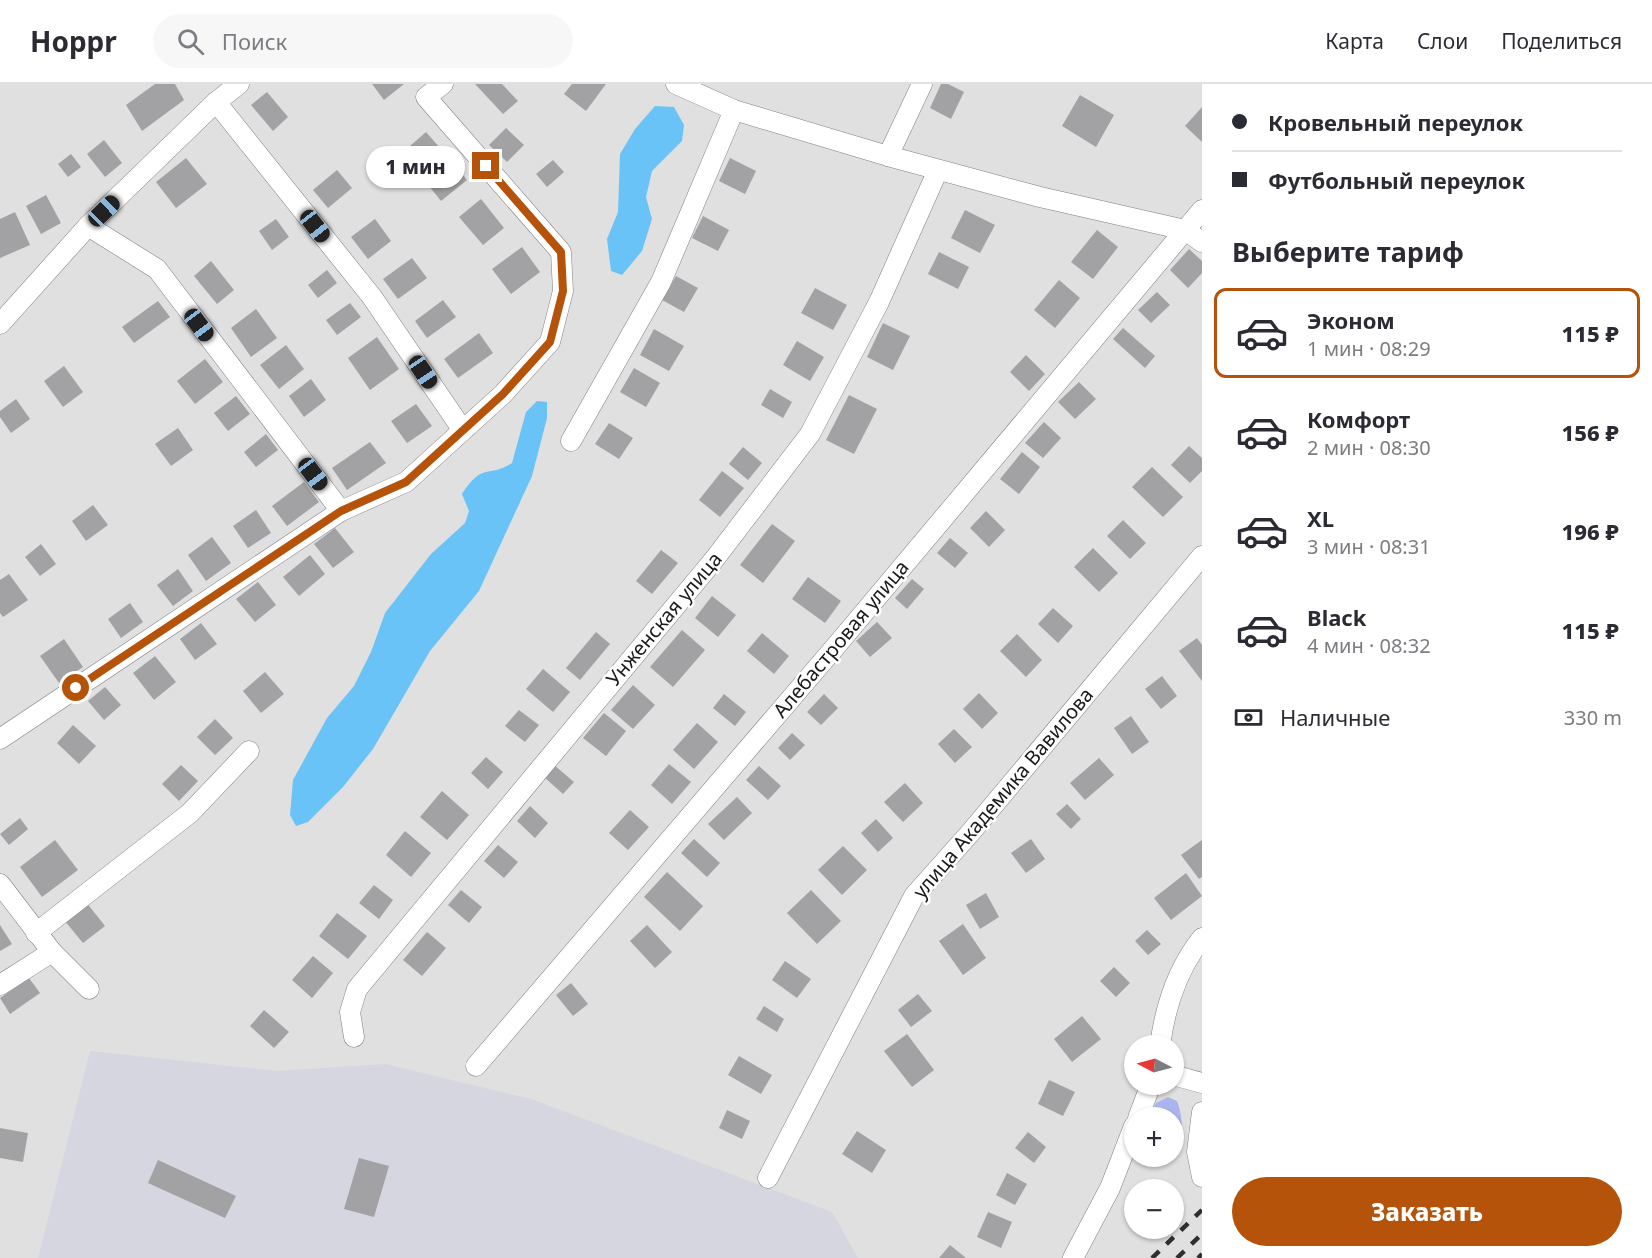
<!DOCTYPE html>
<html lang="ru">
<head>
<meta charset="utf-8">
<style>
	body { margin:0; font-family:"Noto Sans",sans-serif; background:#f7f7f7; color:#2b2b33; height:100vh; display:flex; flex-direction:column; font-size:22px; white-space:nowrap }
	* { box-sizing:border-box; margin:0 }
	p { font-size:20px; color:#7c7c81 }
	.icon { flex:none; width:33px; height:33px; fill:none; stroke:currentColor; stroke-width:2; stroke-linecap:round; stroke-linejoin:round }
	.map { position:relative; flex:1; overflow:hidden }
	.details { display:flex; flex-direction:column; background:#fff; width:450px }
	.details>* { flex:none }
	.top-card { display:grid; align-content:center; height:132px; padding:0 30px; background:#fff }
	.needle { width:39px; rotate:276deg }
	.fabs { position:absolute; left:1124px; top:951px; display:grid; gap:12px }
	.fabs a { display:grid; place-items:center; width:60px; height:60px; border-radius:50%; background:#fff; box-shadow:0 2px 4px #0004; font-size:30px }
	.end { position:absolute; width:27px; height:27px; margin:-14px; border:8px solid #b45309; background:#fff; box-shadow:0 0 0 3px #fff }
	.from { border-radius:50% }
	.bubble { position:absolute; height:42px; border-radius:21px; background:#fff; box-shadow:0 2px 4px #0004; font-size:20px; font-weight:800; line-height:42px; text-align:center }
	.car { position:absolute; width:18px; height:36px; margin:-18px -9px; border-radius:8px; box-shadow:0 0 4px 2px #0007; background:linear-gradient(#222 24%,#8ab4d8 0 40%,#222 0 76%,#8ab4d8 0 86%,#222 0) }
	.top-card b { display:flex; align-items:center; gap:21px; height:57px; font-size:22px }
	.top-card b+b { border-top:2px solid #e1e1e2 }
	.top-card i { width:15px; height:15px; background:#2b2b33 }
	ul { padding:0; list-style:none }
	li { display:flex; align-items:center; gap:18px; height:90px; margin:0 12px 9px; padding:0 18px; border:3px solid transparent; border-radius:12px }
	li div { flex:1 }
	li b { display:block; font-size:22px }
	li em { font-style:normal; font-weight:800 }
	li.current { border-color:#b45309 }
	li>.icon { width:54px; height:54px; stroke-width:1.5 }
	h2 { padding:0 30px; font-size:27px; line-height:72px }
	.pay { display:flex; align-items:center; gap:15px; height:66px; padding:0 30px; font-size:22px }
	.pay p { margin-inline-start:auto }
	.button { display:flex; gap:12px; margin-top:auto; padding:12px 30px }
	.button a { flex:1; height:69px; border-radius:36px; background:#b45309; color:#fff; font-size:24px; font-weight:800; line-height:69px; text-align:center }
	header { display:flex; align-items:center; gap:36px; box-sizing:border-box; height:84px; padding:0 30px; background:#fff; border-bottom:2px solid #e1e1e2 }
	header strong { font-size:28px }
	nav { display:flex; gap:33px; margin-inline-start:auto; font-size:21px }
	.search { width:420px; height:54px; background:#f7f7f7; display:flex; align-items:center; gap:15px; box-sizing:border-box; padding:0 21px; border-radius:33px; color:#7c7c81; font-size:22px }
	main { display:flex; flex:1; min-height:0 }
	.map>svg:first-child { display:block }
	.built { fill:#d5d6df }
	.green { fill:#abb4ec }
	.water { fill:#69c3f6 }
	.building { fill:#a2a2a4 }
	.lines { fill:none; stroke-linecap:round; stroke-linejoin:round }
	.minor-casing { stroke:#7f7f81; stroke-width:21 }
	.minor { stroke:#fff; stroke-width:20 }
	.rail { stroke:#2f2f30; stroke-width:4.5; stroke-dasharray:10 10; stroke-linecap:butt }
	.route { stroke:#b45309; stroke-width:8 }
	.labels { text-anchor:middle; stroke-width:5; stroke-linejoin:round; paint-order:stroke }
	.street-label { font-size:20px; fill:#1a1a1b; stroke:#fff }
</style>
</head>
<body>
<header>
<strong>Hoppr</strong>
<div class="search"><svg class="icon" aria-label="search" viewBox="0 0 24 24"><circle cx="10" cy="10" r="6"/><path d="M15 15l6 6"/></svg>Поиск</div>
<nav><a>Карта</a><a>Слои</a><a>Поделиться</a></nav>
</header>
<main>
<div class="map">
<svg width="1202" height="1174" viewBox="0 0 1202 1174">
	<rect width="100%" height="100%" fill="#e0e0e1"/>
	<polygon class="built" points="90,967 277,987 385,980 531,1015 832,1128 858,1174 38,1174"/>
	<path class="green" d="M1168 1013 1177 1017C1185 1037 1185 1072 1162 1080L1151 1073 1173 1072V1034L1149 1033 1156 1019Z"/>
	<g class="water">
		<polygon points="655,22 674,23 684,41 682,57 652,87 646,113 652,135 642,167 622,191 611,187 607,155 618,128 620,70 635,45"/>
		<path d="M537 317 547 318V334L532 392 479 507 430 567 373 665 343 703 308 738 296 742 290 731 293 696 327 634 354 602 371 568 385 529 431 470 465 439 469 427 462 410C484 377 486 395 512 379L526 328Z"/>
	</g>
	<g class="building">
		<polygon points="155,0 175,0 184,16 142,47 126,21"/>
		<polygon points="372,0 404,0 384,16"/>
		<polygon points="475,0 502,0 518,17 503,30"/>
		<polygon points="572,0 606,0 586,27 564,10"/>
		<polygon points="941,0 948,0 964,8 951,35 930,24"/>
		<polygon points="267,8 288,33 273,47 251,21"/>
		<polygon points="1080,11 1114,31 1096,63 1062,42"/>
		<polygon points="1202,23 1202,58 1185,42"/>
		<polygon points="506,44 524,61 507,78 489,61"/>
		<polygon points="426,48 440,64 416,85 402,69"/>
		<polygon points="104,56 122,79 105,93 87,70"/>
		<polygon points="71,70 81,83 68,93 58,80"/>
		<polygon points="186,74 207,100 176,124 156,98"/>
		<polygon points="730,74 756,87 745,110 719,97"/>
		<polygon points="553,76 564,88 547,103 536,90"/>
		<polygon points="455,81 467,96 441,117 429,102"/>
		<polygon points="337,86 352,104 328,124 313,106"/>
		<polygon points="46,111 61,139 41,150 26,122"/>
		<polygon points="481,115 504,144 483,161 459,133"/>
		<polygon points="965,126 995,141 980,169 951,154"/>
		<polygon points="15,128 30,161 0,174 0,135"/>
		<polygon points="703,132 729,146 718,167 692,154"/>
		<polygon points="276,135 289,153 272,166 259,147"/>
		<polygon points="375,135 391,157 368,175 351,153"/>
		<polygon points="1097,146 1118,163 1093,195 1071,178"/>
		<polygon points="522,163 540,188 511,210 492,185"/>
		<polygon points="1189,165 1202,177 1202,189 1188,204 1170,186"/>
		<polygon points="939,168 969,183 958,205 928,190"/>
		<polygon points="412,174 427,194 398,215 383,195"/>
		<polygon points="211,177 234,206 217,220 194,192"/>
		<polygon points="327,186 337,199 318,214 308,201"/>
		<polygon points="676,192 698,204 684,228 662,216"/>
		<polygon points="1059,196 1080,214 1055,244 1034,226"/>
		<polygon points="815,204 847,221 833,246 801,229"/>
		<polygon points="1157,208 1170,221 1151,239 1138,226"/>
		<polygon points="443,216 456,233 427,254 415,237"/>
		<polygon points="158,217 170,233 134,259 122,243"/>
		<polygon points="350,219 361,233 337,251 326,236"/>
		<polygon points="256,225 277,254 251,273 231,244"/>
		<polygon points="883,239 910,252 893,286 867,273"/>
		<polygon points="1123,244 1155,272 1145,284 1113,255"/>
		<polygon points="654,245 684,262 669,287 640,271"/>
		<polygon points="479,249 493,269 458,294 444,275"/>
		<polygon points="377,253 399,285 370,306 348,274"/>
		<polygon points="797,257 824,273 810,297 783,281"/>
		<polygon points="286,261 304,285 279,305 260,281"/>
		<polygon points="1026,271 1045,290 1029,307 1010,288"/>
		<polygon points="205,275 223,298 195,320 177,297"/>
		<polygon points="64,282 83,308 63,323 44,297"/>
		<polygon points="634,284 660,299 646,323 620,308"/>
		<polygon points="311,295 326,316 304,333 289,312"/>
		<polygon points="1079,298 1096,315 1075,335 1058,318"/>
		<polygon points="770,305 792,318 783,334 761,321"/>
		<polygon points="849,311 877,325 854,370 826,356"/>
		<polygon points="236,312 250,330 228,347 214,329"/>
		<polygon points="16,315 30,335 11,349 0,333 0,327"/>
		<polygon points="416,320 432,342 407,359 391,337"/>
		<polygon points="1044,338 1061,354 1043,374 1025,359"/>
		<polygon points="609,339 633,354 619,375 595,360"/>
		<polygon points="178,344 193,366 171,382 155,360"/>
		<polygon points="266,350 278,366 256,383 244,368"/>
		<polygon points="370,358 386,379 347,406 332,384"/>
		<polygon points="1189,362 1202,374 1202,387 1190,399 1171,381"/>
		<polygon points="743,363 762,379 748,396 729,380"/>
		<polygon points="1022,368 1040,383 1019,410 1000,395"/>
		<polygon points="1152,383 1183,413 1163,433 1132,403"/>
		<polygon points="722,387 744,404 720,433 699,416"/>
		<polygon points="304,398 319,418 287,442 272,422"/>
		<polygon points="93,421 108,441 86,457 72,437"/>
		<polygon points="256,426 271,449 248,464 233,442"/>
		<polygon points="986,427 1005,446 989,463 970,444"/>
		<polygon points="1123,436 1146,459 1130,475 1107,452"/>
		<polygon points="772,440 795,457 763,499 740,481"/>
		<polygon points="335,444 354,468 333,484 314,460"/>
		<polygon points="212,453 231,479 206,497 188,471"/>
		<polygon points="950,454 968,469 955,484 937,469"/>
		<polygon points="41,460 56,480 40,492 25,473"/>
		<polygon points="1093,464 1118,489 1099,508 1074,483"/>
		<polygon points="661,466 678,479 652,510 636,497"/>
		<polygon points="310,471 325,490 299,512 283,493"/>
		<polygon points="178,485 193,507 173,522 157,501"/>
		<polygon points="9,490 28,516 3,533 0,529 0,496"/>
		<polygon points="808,493 841,517 825,539 792,515"/>
		<polygon points="912,495 924,505 907,525 895,514"/>
		<polygon points="258,498 276,521 255,538 236,515"/>
		<polygon points="712,512 736,531 718,553 695,534"/>
		<polygon points="130,519 143,538 121,554 108,535"/>
		<polygon points="1053,524 1073,542 1058,559 1038,540"/>
		<polygon points="877,538 892,554 870,573 856,557"/>
		<polygon points="201,539 217,560 195,576 180,555"/>
		<polygon points="682,546 705,566 673,603 650,583"/>
		<polygon points="596,548 610,560 580,596 566,584"/>
		<polygon points="762,549 789,572 774,590 747,567"/>
		<polygon points="1017,550 1042,576 1026,593 1000,567"/>
		<polygon points="1197,554 1202,561 1202,597 1179,567"/>
		<polygon points="64,555 83,583 59,599 40,572"/>
		<polygon points="155,572 176,598 154,616 133,589"/>
		<polygon points="543,585 570,608 553,628 526,605"/>
		<polygon points="265,588 284,610 261,629 243,607"/>
		<polygon points="1162,592 1177,612 1161,625 1145,605"/>
		<polygon points="633,601 655,621 633,645 611,626"/>
		<polygon points="105,603 121,621 104,636 88,617"/>
		<polygon points="979,609 998,629 982,645 963,625"/>
		<polygon points="724,610 746,628 735,642 713,624"/>
		<polygon points="824,610 838,624 821,641 807,628"/>
		<polygon points="519,626 539,641 525,658 505,642"/>
		<polygon points="604,629 626,647 606,672 583,654"/>
		<polygon points="1131,632 1149,658 1132,670 1114,644"/>
		<polygon points="215,635 233,654 215,671 197,653"/>
		<polygon points="697,639 718,658 694,685 673,666"/>
		<polygon points="73,641 96,662 79,680 57,659"/>
		<polygon points="954,645 972,663 955,679 938,660"/>
		<polygon points="792,649 805,661 790,676 778,664"/>
		<polygon points="486,673 503,688 488,705 471,689"/>
		<polygon points="1099,674 1114,691 1085,716 1070,699"/>
		<polygon points="669,680 691,698 672,720 651,701"/>
		<polygon points="181,681 198,697 179,717 162,700"/>
		<polygon points="554,681 574,698 563,710 544,693"/>
		<polygon points="759,682 781,702 768,716 746,696"/>
		<polygon points="905,699 923,719 903,738 884,718"/>
		<polygon points="442,707 469,731 447,756 420,733"/>
		<polygon points="737,713 752,729 724,756 708,740"/>
		<polygon points="1067,720 1081,735 1071,745 1056,730"/>
		<polygon points="530,722 548,739 535,754 517,737"/>
		<polygon points="630,726 649,743 628,766 609,749"/>
		<polygon points="20,734 28,745 9,761 0,750"/>
		<polygon points="876,735 893,754 878,768 861,749"/>
		<polygon points="405,747 431,769 411,793 386,771"/>
		<polygon points="694,755 720,779 707,793 681,769"/>
		<polygon points="1031,755 1045,775 1026,789 1011,769"/>
		<polygon points="55,756 78,786 42,813 20,783"/>
		<polygon points="1202,756 1202,793 1199,795 1181,771"/>
		<polygon points="498,761 518,778 504,794 484,777"/>
		<polygon points="843,762 867,786 842,811 818,786"/>
		<polygon points="667,788 703,822 680,847 644,813"/>
		<polygon points="1186,789 1202,812 1171,836 1154,814"/>
		<polygon points="374,801 393,816 379,835 359,819"/>
		<polygon points="461,806 482,823 469,839 448,821"/>
		<polygon points="811,806 841,837 817,860 787,829"/>
		<polygon points="986,809 999,833 980,845 966,821"/>
		<polygon points="86,818 105,842 83,859 64,836"/>
		<polygon points="337,829 367,852 348,875 319,852"/>
		<polygon points="963,840 986,874 963,891 939,857"/>
		<polygon points="0,841 12,860 0,867"/>
		<polygon points="647,841 672,868 655,884 630,857"/>
		<polygon points="1147,846 1161,860 1148,871 1135,857"/>
		<polygon points="427,848 446,864 422,892 403,876"/>
		<polygon points="313,872 333,889 312,914 292,896"/>
		<polygon points="785,877 811,895 797,914 772,896"/>
		<polygon points="1114,883 1130,899 1116,913 1100,897"/>
		<polygon points="29,894 40,909 10,930 0,914"/>
		<polygon points="571,899 588,920 573,932 556,911"/>
		<polygon points="918,910 932,927 911,943 898,926"/>
		<polygon points="764,922 784,935 777,948 756,935"/>
		<polygon points="264,926 289,948 274,964 250,942"/>
		<polygon points="1082,932 1101,955 1072,978 1054,955"/>
		<polygon points="907,950 934,986 912,1003 884,967"/>
		<polygon points="739,972 772,991 761,1010 728,991"/>
		<polygon points="1049,996 1075,1008 1063,1032 1038,1020"/>
		<polygon points="727,1026 750,1037 742,1055 719,1044"/>
		<polygon points="0,1044 28,1049 23,1078 0,1074"/>
		<polygon points="857,1047 886,1066 872,1089 842,1070"/>
		<polygon points="1028,1048 1046,1063 1034,1079 1015,1064"/>
		<polygon points="359,1074 389,1082 374,1133 344,1125"/>
		<polygon points="158,1076 236,1112 225,1134 148,1099"/>
		<polygon points="1007,1089 1027,1100 1015,1121 996,1111"/>
		<polygon points="1157,1095 1166,1106 1145,1106"/>
		<polygon points="988,1128 1012,1138 1001,1164 977,1153"/>
		<polygon points="950,1161 966,1174 939,1174"/>
	</g>
	<g class="lines">
		<g class="minor-casing">
			<g id="minor">
				<polyline points="676,0 734,26 888,72 1040,113 1185,146 1202,158"/>
				<polyline points="216,18 372,213 462,345"/>
				<polyline points="888,72 922,0"/>
				<polyline points="88,142 157,185 341,427"/>
				<polyline points="0,240 88,142 216,18 239,0"/>
				<polyline points="571,357 661,198 734,26"/>
				<polyline points="0,655 341,427 406,398 503,310 550,258 563,207 561,168 426,13 443,0"/>
				<polyline points="0,800 52,868 89,905"/>
				<polyline points="36,849 190,729 249,667"/>
				<polyline points="0,901 52,868"/>
				<polyline points="354,953 350,928 357,905 713,477 810,350 879,218 938,86"/>
				<path d="M1160 962C1165 923 1178 884 1202 854"/>
				<polyline points="476,982 836,562 1202,126"/>
				<polyline points="1173,991 1202,999"/>
				<polyline points="1202,1028 1197,1068 1202,1093"/>
				<polyline points="1138,1034 1151,1000"/>
				<polyline points="768,1094 914,812 971,748 1202,472"/>
				<polyline points="1073,1174 1110,1104 1134,1042"/>
			</g>
		</g>
		<use href="#minor" class="minor"/>
		<g class="rail">
			<polyline points="1152,1174 1202,1126"/>
			<polyline points="1177,1174 1202,1150"/>
			<polyline points="1198,1174 1202,1170"/>
		</g>
	</g>
	<g class="lines">
		<polyline class="route" points="76,604 341,427 406,398 503,310 550,258 563,207 561,168 486,82"/>
	</g>
	<g class="labels">
		<g class="street-label">
			<text transform="translate(664 535) rotate(-50)" y="7">Унженская улица</text>
			<text transform="translate(841 555) rotate(-50)" y="7">Алебастровая улица</text>
			<text transform="translate(1003 709) rotate(-50)" y="7">улица Академика Вавилова</text>
		</g>
	</g>
</svg>
<div class="fabs">
<a><svg class="needle" viewBox="-14 -14 28 28"><path d="M0-13l5 13h-10z" fill="#e53935"/><path d="M0 13l5-13h-10z" fill="#7c7c81"/></svg></a>
<a>+</a>
<a>−</a>
</div>
<i class="end from" style="left:76px;top:604px"></i>
<i class="end" style="left:486px;top:82px"></i>
<div class="bubble" style="left:366px;top:62px;width:99px">1 мин</div>
<i class="car" style="left:104px;top:127px;rotate:46deg"></i>
<i class="car" style="left:315px;top:142px;rotate:142deg"></i>
<i class="car" style="left:199px;top:241px;rotate:143deg"></i>
<i class="car" style="left:423px;top:288px;rotate:146deg"></i>
<i class="car" style="left:313px;top:390px;rotate:143deg"></i>
</div>
<section class="details">
<div class="top-card">
<b><i class="from"></i>Кровельный переулок</b>
<b><i></i>Футбольный переулок</b>
</div>
<h2>Выберите тариф</h2>
<ul>
<li class="current"><svg class="icon" aria-label="car" viewBox="0 0 24 24"><path d="M5 17H2v-5l4-1 3-4h7l3 4 3 1v5h-3M9 17h6M6 11h13"/><circle cx="7" cy="17" r="2"/><circle cx="17" cy="17" r="2"/></svg><div><b>Эконом</b><p>1 мин · 08:29</p></div><em>115 ₽</em></li>
<li><svg class="icon" aria-label="car" viewBox="0 0 24 24"><path d="M5 17H2v-5l4-1 3-4h7l3 4 3 1v5h-3M9 17h6M6 11h13"/><circle cx="7" cy="17" r="2"/><circle cx="17" cy="17" r="2"/></svg><div><b>Комфорт</b><p>2 мин · 08:30</p></div><em>156 ₽</em></li>
<li><svg class="icon" aria-label="car" viewBox="0 0 24 24"><path d="M5 17H2v-5l4-1 3-4h7l3 4 3 1v5h-3M9 17h6M6 11h13"/><circle cx="7" cy="17" r="2"/><circle cx="17" cy="17" r="2"/></svg><div><b>XL</b><p>3 мин · 08:31</p></div><em>196 ₽</em></li>
<li><svg class="icon" aria-label="car" viewBox="0 0 24 24"><path d="M5 17H2v-5l4-1 3-4h7l3 4 3 1v5h-3M9 17h6M6 11h13"/><circle cx="7" cy="17" r="2"/><circle cx="17" cy="17" r="2"/></svg><div><b>Black</b><p>4 мин · 08:32</p></div><em>115 ₽</em></li>
</ul>
<div class="pay"><svg class="icon" aria-label="cash" viewBox="0 0 24 24"><path d="M3 7h18v10H3z"/><circle cx="12" cy="12" r="2"/></svg>Наличные<p>330 m</p></div>
<div class="button"><a>Заказать</a></div>
</section>
</main>
</body>
</html>
